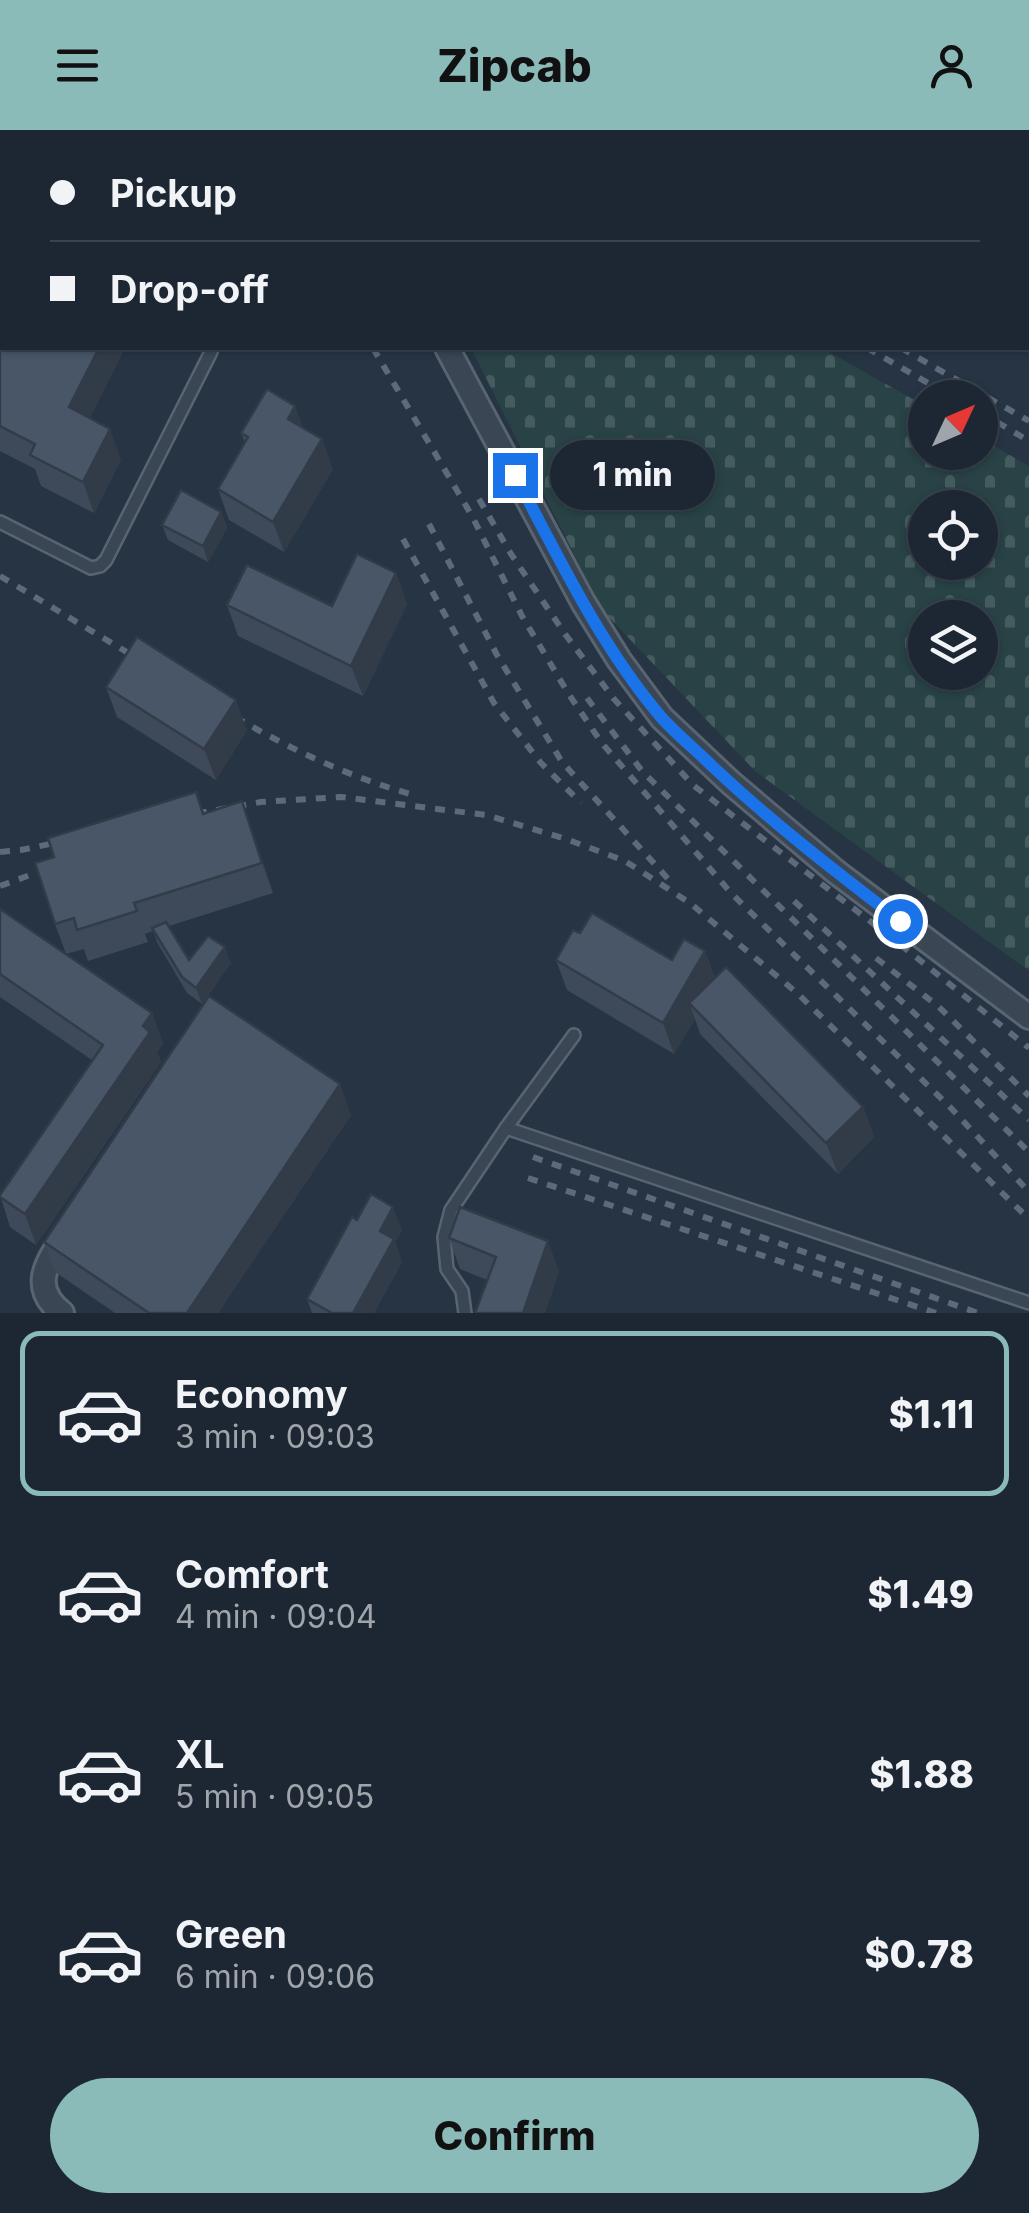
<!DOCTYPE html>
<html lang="en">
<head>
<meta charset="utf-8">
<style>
	body { margin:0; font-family:Inter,sans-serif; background:#29333f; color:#f1f3f6; height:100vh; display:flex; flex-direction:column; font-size:38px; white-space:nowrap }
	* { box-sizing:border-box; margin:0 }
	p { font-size:32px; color:#a0a5ac }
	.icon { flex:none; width:55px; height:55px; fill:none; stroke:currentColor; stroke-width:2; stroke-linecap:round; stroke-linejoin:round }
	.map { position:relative; height:1183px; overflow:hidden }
	.sheet { display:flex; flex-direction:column; background:#1c2733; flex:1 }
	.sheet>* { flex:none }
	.top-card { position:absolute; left:0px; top:0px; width:1030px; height:220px; box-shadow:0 2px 8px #0004,0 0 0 2px #3a444e; display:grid; align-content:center; height:220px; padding:0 50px; background:#1c2733 }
	.needle { width:65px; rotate:46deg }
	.buttons { position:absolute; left:908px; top:250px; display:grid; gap:20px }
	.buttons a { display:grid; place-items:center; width:90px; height:90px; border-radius:50%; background:#1c2733; box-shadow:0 2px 8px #0004,0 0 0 2px #3a444e; font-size:50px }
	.end { position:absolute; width:45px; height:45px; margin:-22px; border:12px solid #1a73e8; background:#fff; box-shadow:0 0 0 5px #fff }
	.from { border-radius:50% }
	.bubble { position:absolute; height:70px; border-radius:35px; background:#1c2733; box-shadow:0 2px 8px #0004,0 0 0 2px #3a444e; font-size:32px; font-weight:800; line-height:70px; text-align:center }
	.top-card b { display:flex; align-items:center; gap:35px; height:95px; font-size:38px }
	.top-card b+b { border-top:2px solid #3a444e }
	.top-card i { width:25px; height:25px; background:#f1f3f6 }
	ul { padding:18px 0 0; list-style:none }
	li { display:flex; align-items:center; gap:30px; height:165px; margin:0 20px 15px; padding:0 30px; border:5px solid transparent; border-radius:20px }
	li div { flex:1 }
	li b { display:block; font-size:38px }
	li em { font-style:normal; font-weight:800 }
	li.active { border-color:#8bbbb9 }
	li>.icon { width:90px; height:90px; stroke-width:1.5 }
	.button { display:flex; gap:20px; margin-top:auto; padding:20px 50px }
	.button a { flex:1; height:115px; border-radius:60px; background:#8bbbb9; color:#111; font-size:40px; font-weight:800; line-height:115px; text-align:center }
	header { display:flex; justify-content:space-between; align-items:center; height:130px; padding:0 50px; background:#8bbbb9; color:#111; font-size:45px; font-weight:800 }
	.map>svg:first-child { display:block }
	.cemetery { fill:url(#cemetery-stones); fill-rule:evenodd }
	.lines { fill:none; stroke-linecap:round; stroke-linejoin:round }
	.lane-casing { stroke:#596471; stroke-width:16 }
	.street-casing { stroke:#596471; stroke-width:28 }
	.secondary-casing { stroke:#596471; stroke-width:38 }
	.primary-casing { stroke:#444f5d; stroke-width:42 }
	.lane { stroke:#3b4654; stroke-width:11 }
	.street { stroke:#3b4654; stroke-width:22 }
	.secondary { stroke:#495567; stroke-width:32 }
	.primary { stroke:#596574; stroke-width:38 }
	.rail { stroke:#5d6a7b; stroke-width:6; stroke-dasharray:10 10; stroke-linecap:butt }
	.wall { fill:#3e4a59 }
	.shaded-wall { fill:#323c49 }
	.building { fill:#485668; stroke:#323c49; stroke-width:2.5 }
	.route { stroke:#1a73e8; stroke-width:12 }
</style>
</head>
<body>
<header><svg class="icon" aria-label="menu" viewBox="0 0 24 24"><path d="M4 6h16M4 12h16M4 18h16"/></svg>Zipcab<svg class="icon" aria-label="person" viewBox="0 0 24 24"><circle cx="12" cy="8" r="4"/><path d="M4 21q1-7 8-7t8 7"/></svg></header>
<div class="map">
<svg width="1029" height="1183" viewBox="0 0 1029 1183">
	<defs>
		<pattern id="cemetery-stones" width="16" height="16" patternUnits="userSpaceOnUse" patternTransform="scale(2.5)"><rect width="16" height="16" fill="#284245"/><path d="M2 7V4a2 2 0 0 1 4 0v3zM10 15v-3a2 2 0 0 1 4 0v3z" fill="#455c5f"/></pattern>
	</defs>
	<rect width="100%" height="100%" fill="#263444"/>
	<path class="cemetery" d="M471 218H822L925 276V322H980V308L1029 336V841L756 642 602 480ZM925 378H980V432H925ZM925 488H980V542H925Z"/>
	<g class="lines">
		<g class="lane-casing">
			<g id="lane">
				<polyline points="0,86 2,87"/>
				<polyline points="0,392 91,438 100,436 106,430 211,222 211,218"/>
				<polyline points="506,998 1029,1173"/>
				<polyline points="465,1183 462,1161 447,1139 444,1107 451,1080 506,998 574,905"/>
			</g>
		</g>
		<g class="street-casing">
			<g id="street">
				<polyline points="185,0 187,2"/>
				<polyline points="447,218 583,472 619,530 662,588 731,653 836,742 1029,887"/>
				<path d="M62 1183C29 1157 47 1133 65 1105"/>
			</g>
		</g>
		<g class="secondary-casing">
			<polyline id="secondary" points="944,2 945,0"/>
		</g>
		<g class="primary-casing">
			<g id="primary">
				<polyline points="647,0 652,2"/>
				<polyline points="738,0 745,2"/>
				<polyline points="1028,91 1029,92"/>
				<polyline points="1028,129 1029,130"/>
			</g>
		</g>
		<use href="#lane" class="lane"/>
		<use href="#street" class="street"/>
		<use href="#secondary" class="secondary"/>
		<use href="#primary" class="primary"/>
		<g class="rail">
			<polyline points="449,0 454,2"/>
			<polyline points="482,0 488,2"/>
			<polyline points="559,0 565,2"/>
			<polyline points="1028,161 1029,161"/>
			<polyline points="373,218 472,386 522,486 568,563 601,612 731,763 950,977 1029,1062"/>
			<polyline points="867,218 954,268"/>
			<polyline points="901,218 1029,291"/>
			<polyline points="980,282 1029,311"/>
			<polyline points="479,369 511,424 565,504 614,569 693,655 901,815 1029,918"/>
			<polyline points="429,394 497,525 562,632 670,751"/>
			<polyline points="403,409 494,573 541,633 581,673"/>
			<polyline points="0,446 150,536"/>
			<polyline points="587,568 642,641 1029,1022"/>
			<path d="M218 577C280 614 344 646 414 665"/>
			<polyline points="178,690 199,683 261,672 341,667 486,685 566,709 625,731 690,773 797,863 1029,1089"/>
			<polyline points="0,722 21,720 79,708"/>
			<polyline points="0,756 66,732"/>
			<polyline points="794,771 1029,990"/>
			<polyline points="876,828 939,877 1029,966"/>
			<polyline points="533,1027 978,1183"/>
			<polyline points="528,1048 936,1183"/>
		</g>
	</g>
	<g class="wall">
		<polygon points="0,0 49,0 50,2 2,2 2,29 0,27"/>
		<polygon points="833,0 912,0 910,2 837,2"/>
		<polygon points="0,126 90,288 121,329 94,383 41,356 35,339 0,321"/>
		<polygon points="295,276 303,298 333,339 284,422 229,390 218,359 245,313 241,303"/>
		<polygon points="221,382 227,398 208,432 168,410 162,395"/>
		<polygon points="396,443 407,474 363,566 238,506 227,475 332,476"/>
		<polygon points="106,557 247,600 216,650 117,587"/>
		<polygon points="196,662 204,683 253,702 273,763 169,796 189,830 231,833 202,874 187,863 158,814 153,801 145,804 148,812 88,831 84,819 66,824 152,883 163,914 157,922 161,932 36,1115 10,1097 0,1065 92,930 0,867 0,779 66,824 55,794 54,727"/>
		<polygon points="580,803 672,830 705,821 715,848 863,977 874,1007 838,1044 700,904 695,889 674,924 567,860 556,830"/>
		<polygon points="351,985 218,1183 115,1183 55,1142 44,1112"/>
		<polygon points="357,1090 402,1100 395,1112 402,1132 374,1183 312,1183 307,1169"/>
		<polygon points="449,1108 559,1141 545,1183 475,1183 487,1150 460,1139"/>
	</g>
	<g class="shaded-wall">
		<polygon points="384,0 408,0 407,2 383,2"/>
		<polygon points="874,0 912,0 910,2 875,2"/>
		<polygon points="99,218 125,218 80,308 69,277"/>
		<polygon points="295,276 306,306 288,289"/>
		<polygon points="110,299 121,329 94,383 83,352"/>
		<polygon points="322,309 333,339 284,422 273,392"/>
		<polygon points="221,382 227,398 208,432 203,416"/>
		<polygon points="396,443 407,474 363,566 351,536"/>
		<polygon points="236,570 247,600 216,650 204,619"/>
		<polygon points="242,671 253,702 273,763 262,733"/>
		<polygon points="225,817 231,833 202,874 196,858"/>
		<polygon points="705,821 716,852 689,873 695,889 674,924 663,893"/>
		<polygon points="152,883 163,914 157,922 161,932 36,1115 25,1084"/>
		<polygon points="340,954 351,985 218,1183 187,1183"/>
		<polygon points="863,977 874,1007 838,1044 826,1013"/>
		<polygon points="393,1077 402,1100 395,1112 402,1132 374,1183 353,1183 380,1101"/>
		<polygon points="548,1111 559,1141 545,1183 523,1183"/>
	</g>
	<g class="building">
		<polygon points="0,0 40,0 45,2 2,3 0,2"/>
		<polygon points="337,0 384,0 383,2 336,2"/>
		<polygon points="973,0 996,0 995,2 971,2"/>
		<polygon points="0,126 2,128 2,218 99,218 69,277 110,299 83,352 30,325 35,314 0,296"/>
		<polygon points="267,259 295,276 288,289 322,309 273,392 218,359 248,307 241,303"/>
		<polygon points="181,360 221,382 203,416 162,395"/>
		<polygon points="357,424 396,443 351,536 227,475 247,435 332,476"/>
		<polygon points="137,507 236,570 204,619 106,557"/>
		<polygon points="196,662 203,684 242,671 262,733 134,773 137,781 77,800 74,788 55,794 35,733 54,727 48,708"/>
		<polygon points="0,779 152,883 143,896 150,902 25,1084 0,1067 0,1065 103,915 0,844"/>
		<polygon points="592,783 672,830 684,809 705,821 663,893 556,830 573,800 580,803"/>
		<polygon points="166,792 189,830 208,806 225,817 196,858 182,847 152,798"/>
		<polygon points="726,837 863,977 826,1013 689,873"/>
		<polygon points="209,866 340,954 187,1183 149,1183 44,1112"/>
		<polygon points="371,1064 393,1077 380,1101 394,1109 353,1183 332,1183 307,1169 352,1087 357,1090"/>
		<polygon points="460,1077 548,1111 523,1183 475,1183 496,1127 449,1108"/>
	</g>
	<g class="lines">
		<path class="route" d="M515 345C559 428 600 515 661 587 676 604 695 619 711 635 770 691 835 741 900 791"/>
	</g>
</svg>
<div class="buttons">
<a><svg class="needle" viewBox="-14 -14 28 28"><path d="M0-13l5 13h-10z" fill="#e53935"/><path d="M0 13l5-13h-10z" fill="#a0a5ac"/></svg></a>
<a><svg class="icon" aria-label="locate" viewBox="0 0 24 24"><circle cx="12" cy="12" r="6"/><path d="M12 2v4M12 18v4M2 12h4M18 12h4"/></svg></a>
<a><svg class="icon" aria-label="layers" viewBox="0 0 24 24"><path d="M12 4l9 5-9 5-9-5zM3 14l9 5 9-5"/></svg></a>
</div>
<i class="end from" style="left:900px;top:791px"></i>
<i class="end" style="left:515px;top:345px"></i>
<div class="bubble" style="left:550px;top:310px;width:165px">1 min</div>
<div class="top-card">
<b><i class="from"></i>Pickup</b>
<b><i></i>Drop-off</b>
</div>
</div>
<section class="sheet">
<ul>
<li class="active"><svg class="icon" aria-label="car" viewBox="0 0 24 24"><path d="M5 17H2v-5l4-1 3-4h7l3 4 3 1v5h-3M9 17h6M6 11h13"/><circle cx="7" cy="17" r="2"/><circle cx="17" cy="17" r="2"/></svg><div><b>Economy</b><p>3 min · 09:03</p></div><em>$1.11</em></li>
<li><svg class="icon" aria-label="car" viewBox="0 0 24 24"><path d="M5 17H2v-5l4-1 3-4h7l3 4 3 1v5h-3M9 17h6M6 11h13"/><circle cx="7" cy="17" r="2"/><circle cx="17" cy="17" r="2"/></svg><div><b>Comfort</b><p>4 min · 09:04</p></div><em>$1.49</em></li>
<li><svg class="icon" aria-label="car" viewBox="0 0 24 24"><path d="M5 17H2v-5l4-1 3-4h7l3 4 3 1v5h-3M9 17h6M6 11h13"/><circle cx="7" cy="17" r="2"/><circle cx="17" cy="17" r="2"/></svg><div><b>XL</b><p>5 min · 09:05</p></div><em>$1.88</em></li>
<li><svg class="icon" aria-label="car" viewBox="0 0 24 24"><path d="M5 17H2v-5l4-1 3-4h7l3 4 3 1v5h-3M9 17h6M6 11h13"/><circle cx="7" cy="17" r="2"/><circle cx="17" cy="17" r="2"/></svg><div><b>Green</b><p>6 min · 09:06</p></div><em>$0.78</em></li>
</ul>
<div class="button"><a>Confirm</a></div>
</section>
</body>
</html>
